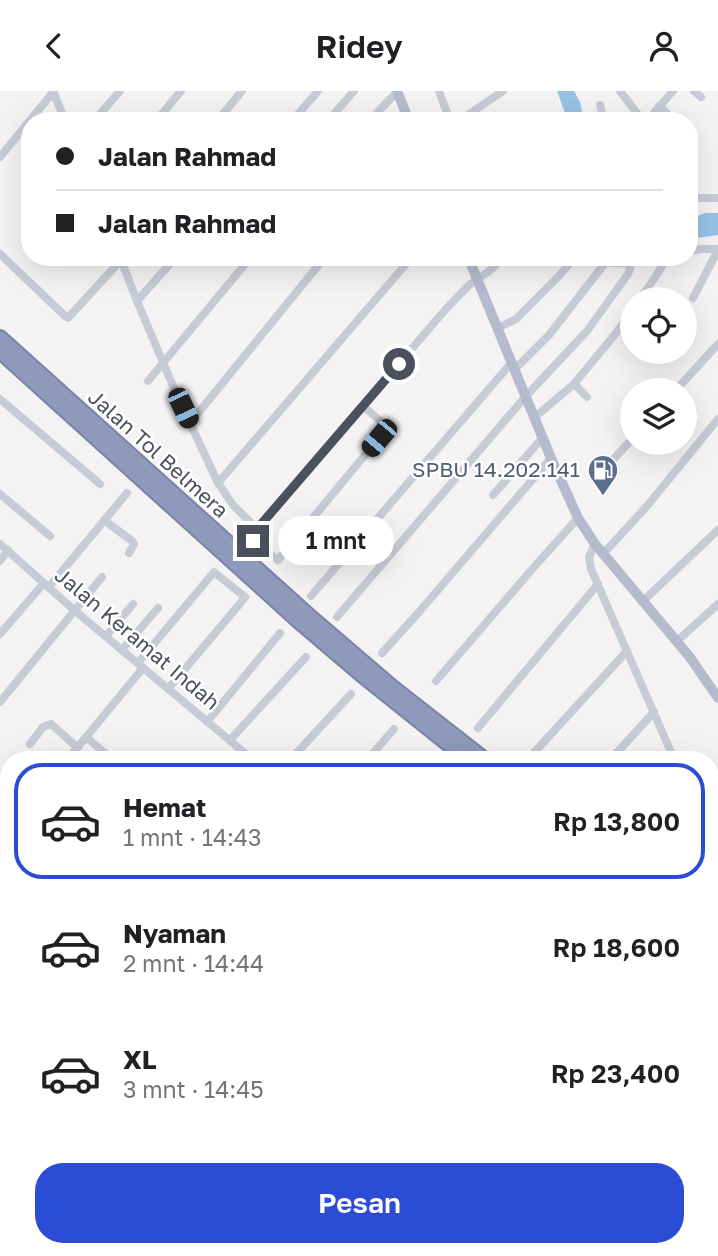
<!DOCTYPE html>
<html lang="id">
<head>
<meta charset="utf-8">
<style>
	body { margin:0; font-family:"Golos Text",sans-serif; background:#f6f6f6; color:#202124; height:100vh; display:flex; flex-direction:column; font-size:26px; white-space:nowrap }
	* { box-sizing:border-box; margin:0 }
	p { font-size:23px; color:#757577 }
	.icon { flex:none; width:38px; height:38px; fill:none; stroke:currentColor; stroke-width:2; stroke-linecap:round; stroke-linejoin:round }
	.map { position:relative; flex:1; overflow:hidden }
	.panel { position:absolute; left:0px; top:660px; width:719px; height:506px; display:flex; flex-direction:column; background:#fff; border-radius:28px 28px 0 0; box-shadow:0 7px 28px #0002 }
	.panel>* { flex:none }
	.guide { position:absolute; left:21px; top:21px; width:677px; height:154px; border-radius:28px; box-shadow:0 7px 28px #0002; display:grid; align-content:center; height:154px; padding:0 35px; background:#fff }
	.fabs { position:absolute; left:620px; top:196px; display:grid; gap:14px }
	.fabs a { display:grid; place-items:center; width:77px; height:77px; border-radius:50%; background:#fff; box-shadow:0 7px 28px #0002; font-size:35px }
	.end { position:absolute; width:32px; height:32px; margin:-16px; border:9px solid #4b505d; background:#fff; box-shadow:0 0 0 4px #fff }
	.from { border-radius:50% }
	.bubble { position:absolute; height:49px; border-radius:24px; background:#fff; box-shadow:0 7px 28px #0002; font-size:23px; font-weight:600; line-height:49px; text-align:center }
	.car { position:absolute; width:21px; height:42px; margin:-21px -10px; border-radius:9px; box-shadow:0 0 5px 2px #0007; background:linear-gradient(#222 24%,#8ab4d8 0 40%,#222 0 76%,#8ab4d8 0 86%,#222 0) }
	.guide b { display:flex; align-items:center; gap:24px; height:66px; font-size:26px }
	.guide b+b { border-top:2px solid #e0e0e0 }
	.guide i { width:18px; height:18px; background:#202124 }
	ul { padding:12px 0 0; list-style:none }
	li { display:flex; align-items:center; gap:21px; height:116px; margin:0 14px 10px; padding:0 21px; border:4px solid transparent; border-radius:28px }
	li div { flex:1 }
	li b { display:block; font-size:26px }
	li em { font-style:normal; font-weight:600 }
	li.current { border-color:#2b4cd4 }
	li>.icon { width:63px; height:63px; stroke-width:1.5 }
	.primary-button { display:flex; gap:14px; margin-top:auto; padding:14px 35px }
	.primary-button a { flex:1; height:80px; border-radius:28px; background:#2b4cd4; color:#fff; font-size:28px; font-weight:600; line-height:80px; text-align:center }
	header { display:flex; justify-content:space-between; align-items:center; height:91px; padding:0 35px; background:#fff; font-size:32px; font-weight:600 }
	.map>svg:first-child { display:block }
	.water { fill:#97c2e5 }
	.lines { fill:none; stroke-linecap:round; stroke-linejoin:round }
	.river { stroke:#97c2e5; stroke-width:12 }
	.highway-casing { stroke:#7984a7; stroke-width:16 }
	.minor { stroke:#c7cbd5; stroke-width:8 }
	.major { stroke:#b4bbcd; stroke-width:10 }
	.highway { stroke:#8e99bb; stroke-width:12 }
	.route { stroke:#4b505d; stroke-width:9 }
	.labels { text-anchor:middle; stroke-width:5; stroke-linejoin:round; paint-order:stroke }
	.street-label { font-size:21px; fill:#4b505d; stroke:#fff }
	.service-label { font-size:21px; fill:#4e5e75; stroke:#fff; text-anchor:end }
</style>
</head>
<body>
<header><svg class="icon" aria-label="back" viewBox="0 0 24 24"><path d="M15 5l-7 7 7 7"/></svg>Ridey<svg class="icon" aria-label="person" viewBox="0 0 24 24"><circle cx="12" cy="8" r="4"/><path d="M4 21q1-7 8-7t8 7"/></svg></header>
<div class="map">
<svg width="718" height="1165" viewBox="0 0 718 1165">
	<rect width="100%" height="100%" fill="#f4f2f2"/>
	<g class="water">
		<polygon points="557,0 574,0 580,11 584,30 568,30"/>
		<polygon points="705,122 718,122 718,144 690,148 690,128"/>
	</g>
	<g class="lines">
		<g class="river">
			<path d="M0 730 3 733C8 765 10 784 0 815"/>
			<polyline points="0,832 9,854"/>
		</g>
		<g class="highway-casing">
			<g id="highway">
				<polyline points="0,246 309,524 393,596 485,668"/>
				<polyline points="0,261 301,533 361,584 466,668"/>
				<polyline points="710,826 718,830"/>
				<polyline points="710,840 718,845"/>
			</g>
		</g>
		<g class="minor">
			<polyline points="53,0 65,30"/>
			<polyline points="439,0 450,30"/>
			<polyline points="620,0 643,30"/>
			<polyline points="694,0 701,6"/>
			<polyline points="600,14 604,30"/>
			<polyline points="659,15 675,30"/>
			<polyline points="94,30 120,0"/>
			<polyline points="156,30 181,0"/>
			<polyline points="217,30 242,0"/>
			<polyline points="292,30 318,0"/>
			<polyline points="328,30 354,0"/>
			<polyline points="369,30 397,1"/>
			<polyline points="459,30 503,0"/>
			<polyline points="647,30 673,0"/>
			<polyline points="0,66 54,0"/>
			<polyline points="690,107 718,107"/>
			<polyline points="690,160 701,158 718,158"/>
			<polyline points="0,163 65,225 68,227 121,169"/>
			<polyline points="109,166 117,173"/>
			<polyline points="120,166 137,210 176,302 218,392 233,414 257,438"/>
			<path d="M591 166C615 178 639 170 664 166"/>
			<polyline points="693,207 718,159"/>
			<polyline points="640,208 658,182 667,166"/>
			<polyline points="137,210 176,166"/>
			<polyline points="498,237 516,228 558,186 575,166"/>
			<polyline points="515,278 549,244 605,172"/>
			<polyline points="148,290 251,166"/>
			<polyline points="574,293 587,306"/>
			<polyline points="676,299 718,253"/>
			<polyline points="0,308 100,393"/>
			<polyline points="363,315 385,334 384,340 379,347 278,469 253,450 253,444 257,438 445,219 469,194 488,181 505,166"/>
			<polyline points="535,326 574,293 616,242 632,220"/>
			<polyline points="190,332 325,166"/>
			<polyline points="599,384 632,348"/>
			<polyline points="218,392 412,166"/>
			<polyline points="0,403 50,445"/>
			<polyline points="493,404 543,346"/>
			<polyline points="104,429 132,450 134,453 129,462"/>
			<polyline points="0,453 74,519 252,668"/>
			<polyline points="595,453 589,466 591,478 674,668"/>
			<polyline points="603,463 647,415 718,328"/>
			<polyline points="0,470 8,459"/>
			<polyline points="49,496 127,402"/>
			<polyline points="311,505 512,271"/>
			<polyline points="642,511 718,439"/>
			<polyline points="337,526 526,305 587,240 628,183 630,178 629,172"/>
			<polyline points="0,543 44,492"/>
			<polyline points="106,545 133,513"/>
			<polyline points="677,550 718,513"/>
			<polyline points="122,559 158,517"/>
			<polyline points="382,562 419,521 551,367"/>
			<polyline points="138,572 214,481 245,506"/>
			<polyline points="436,590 534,476 578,427"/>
			<polyline points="168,598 243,509"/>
			<polyline points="0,611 102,486"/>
			<polyline points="207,631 280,542"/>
			<polyline points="478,637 598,493"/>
			<polyline points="86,646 112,668"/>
			<polyline points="230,649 306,566"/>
			<polyline points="30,653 43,636 51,633 78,657"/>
			<polyline points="530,666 627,560"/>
			<polyline points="68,668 143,577"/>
			<polyline points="291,668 351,603"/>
			<polyline points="368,668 394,638"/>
			<polyline points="611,668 654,621"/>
			<polyline points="0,748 9,738"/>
			<polyline points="710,755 718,773"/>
			<polyline points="710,865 718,869"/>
			<polyline points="710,918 718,910"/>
			<polyline points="710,976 718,983"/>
			<polyline points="710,1021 718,1029"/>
			<polyline points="710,1073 718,1064"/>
			<polyline points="710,1082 718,1088"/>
			<polyline points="0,1102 9,1109"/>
			<polyline points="710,1154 718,1160"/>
			<polyline points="296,1157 306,1165"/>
			<polyline points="514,1157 525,1165"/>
			<polyline points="557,1157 567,1165"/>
			<polyline points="43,1165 49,1157"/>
			<polyline points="106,1165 112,1157"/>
			<polyline points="196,1165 203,1157"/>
			<polyline points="276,1165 283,1157"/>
			<polyline points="357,1165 360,1157"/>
			<polyline points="405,1165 412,1157"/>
			<polyline points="490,1165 497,1157"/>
			<polyline points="632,1165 639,1157"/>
		</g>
		<g class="major">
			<polyline points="397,0 409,30"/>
			<polyline points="468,166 551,367 578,427 595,453 689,565 718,607"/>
		</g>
		<use href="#highway" class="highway"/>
	</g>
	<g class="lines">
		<polyline class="route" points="253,450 253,444 257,438 399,273"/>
	</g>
	<defs>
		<g id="fuel-pin" transform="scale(1.575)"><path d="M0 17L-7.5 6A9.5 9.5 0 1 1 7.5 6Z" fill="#5c6f8a" stroke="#fff"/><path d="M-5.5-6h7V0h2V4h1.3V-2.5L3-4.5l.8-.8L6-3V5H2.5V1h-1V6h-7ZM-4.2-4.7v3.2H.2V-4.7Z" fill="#fff"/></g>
	</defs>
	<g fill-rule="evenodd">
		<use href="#fuel-pin" x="603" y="379"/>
	</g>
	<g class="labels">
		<g class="street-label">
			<text transform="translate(158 363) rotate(42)" y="7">Jalan Tol Belmera</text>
			<text transform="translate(137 548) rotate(40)" y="7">Jalan Keramat Indah</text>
		</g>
		<g class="service-label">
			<text x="580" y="386">SPBU 14.202.141</text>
		</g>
	</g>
</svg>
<div class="fabs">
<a><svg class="icon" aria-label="locate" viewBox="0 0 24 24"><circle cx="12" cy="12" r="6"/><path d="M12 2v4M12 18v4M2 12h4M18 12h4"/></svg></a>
<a><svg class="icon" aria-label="layers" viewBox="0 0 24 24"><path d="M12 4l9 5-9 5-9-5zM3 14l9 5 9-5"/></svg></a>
</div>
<i class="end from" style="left:399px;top:273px"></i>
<i class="end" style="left:253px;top:450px"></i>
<div class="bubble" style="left:278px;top:425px;width:116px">1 mnt</div>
<i class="car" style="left:183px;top:317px;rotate:155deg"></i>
<i class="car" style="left:379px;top:347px;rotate:220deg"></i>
<div class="guide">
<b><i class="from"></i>Jalan Rahmad</b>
<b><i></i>Jalan Rahmad</b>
</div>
<section class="panel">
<ul>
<li class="current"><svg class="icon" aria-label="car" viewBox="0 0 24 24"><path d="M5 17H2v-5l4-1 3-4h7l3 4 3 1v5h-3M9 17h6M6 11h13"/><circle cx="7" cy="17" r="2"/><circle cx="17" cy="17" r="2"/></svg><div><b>Hemat</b><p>1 mnt · 14:43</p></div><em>Rp 13,800</em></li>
<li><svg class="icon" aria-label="car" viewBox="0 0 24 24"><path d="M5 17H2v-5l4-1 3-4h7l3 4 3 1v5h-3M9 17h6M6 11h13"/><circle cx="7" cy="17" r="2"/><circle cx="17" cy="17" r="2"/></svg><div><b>Nyaman</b><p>2 mnt · 14:44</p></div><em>Rp 18,600</em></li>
<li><svg class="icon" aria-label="car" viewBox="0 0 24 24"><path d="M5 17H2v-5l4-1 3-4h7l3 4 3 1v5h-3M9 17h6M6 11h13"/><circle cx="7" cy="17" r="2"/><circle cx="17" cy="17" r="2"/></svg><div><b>XL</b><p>3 mnt · 14:45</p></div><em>Rp 23,400</em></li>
</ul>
<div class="primary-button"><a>Pesan</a></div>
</section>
</div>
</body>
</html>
